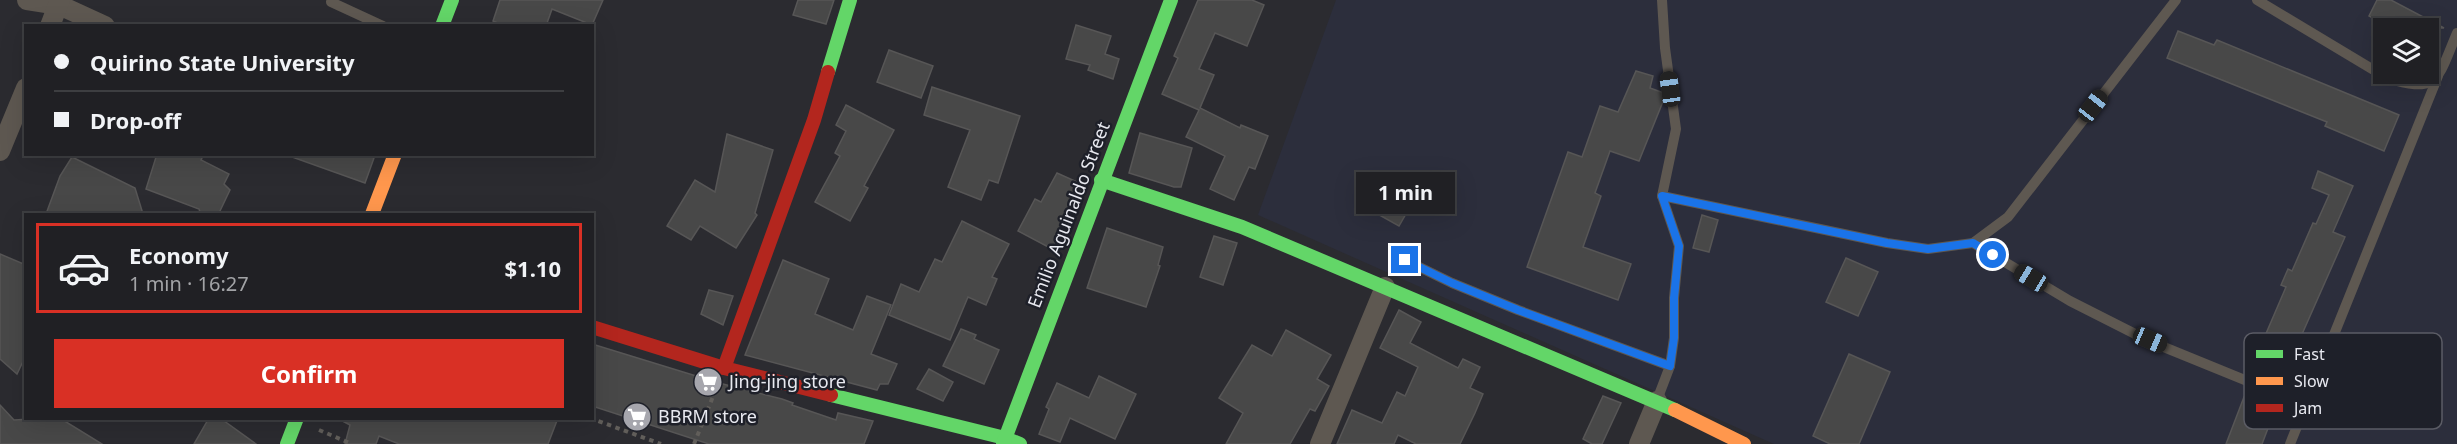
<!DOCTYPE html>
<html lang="en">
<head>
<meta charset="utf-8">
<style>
	body { margin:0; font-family:"Noto Sans",sans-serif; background:#28282c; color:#f1f3f6; height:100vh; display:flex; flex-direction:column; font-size:22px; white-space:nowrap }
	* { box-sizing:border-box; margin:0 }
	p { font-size:20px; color:#a2a3a6 }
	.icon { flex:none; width:33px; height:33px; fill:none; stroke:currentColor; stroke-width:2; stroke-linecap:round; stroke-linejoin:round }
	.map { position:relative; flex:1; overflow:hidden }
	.drawer { position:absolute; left:24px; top:213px; width:570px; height:207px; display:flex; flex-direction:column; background:#202024; border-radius:0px; box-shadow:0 6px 24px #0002,0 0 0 2px #3d3e41 }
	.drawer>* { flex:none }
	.banner { position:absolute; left:24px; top:24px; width:570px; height:132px; border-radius:0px; box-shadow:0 6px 24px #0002,0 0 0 2px #3d3e41; display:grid; align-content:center; height:132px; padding:0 30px; background:#202024 }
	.buttons { position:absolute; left:2373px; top:18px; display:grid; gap:12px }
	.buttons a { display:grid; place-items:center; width:66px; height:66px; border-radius:0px; background:#202024; box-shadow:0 6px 24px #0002,0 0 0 2px #3d3e41; font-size:30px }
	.end { position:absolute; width:27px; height:27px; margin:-14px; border:8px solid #1a73e8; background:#fff; box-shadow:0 0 0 3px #fff }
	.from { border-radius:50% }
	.bubble { position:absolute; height:42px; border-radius:0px; background:#202024; box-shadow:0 6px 24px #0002,0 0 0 2px #3d3e41; font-size:20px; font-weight:700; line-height:42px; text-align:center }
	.car { position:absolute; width:18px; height:36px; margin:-18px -9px; border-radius:8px; box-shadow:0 0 4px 2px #0007; background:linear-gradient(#222 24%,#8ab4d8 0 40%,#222 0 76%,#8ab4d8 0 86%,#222 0) }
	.banner b { display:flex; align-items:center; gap:21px; height:57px; font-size:22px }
	.banner b+b { border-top:2px solid #3d3e41 }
	.banner i { width:15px; height:15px; background:#f1f3f6 }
	ul { padding:10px 0 0; list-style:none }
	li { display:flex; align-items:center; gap:18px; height:90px; margin:0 12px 9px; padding:0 18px; border:3px solid transparent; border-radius:0px }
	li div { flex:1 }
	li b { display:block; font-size:22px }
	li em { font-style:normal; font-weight:700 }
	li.on { border-color:#d93025 }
	li>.icon { width:54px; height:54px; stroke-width:1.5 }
	.primary-button { display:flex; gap:12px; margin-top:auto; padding:12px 30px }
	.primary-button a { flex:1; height:69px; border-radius:0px; background:#d93025; color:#fff; font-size:24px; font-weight:700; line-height:69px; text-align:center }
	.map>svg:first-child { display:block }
	.built { fill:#2c2e3c; fill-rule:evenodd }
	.building { fill:#484848; stroke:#575656; stroke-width:1.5 }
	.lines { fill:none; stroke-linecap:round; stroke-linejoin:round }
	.path { stroke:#615e5a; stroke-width:4; stroke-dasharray:4.5 4.5; stroke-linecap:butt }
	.lane { stroke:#5e5851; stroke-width:10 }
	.street { stroke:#5e5851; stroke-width:20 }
	.fast { stroke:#63d668; stroke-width:14 }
	.slow { stroke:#ff974d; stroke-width:14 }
	.jam { stroke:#b3261e; stroke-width:14 }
	.route { stroke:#1a73e8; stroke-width:8 }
	.labels { text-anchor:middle; stroke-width:5; stroke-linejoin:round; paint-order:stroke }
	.street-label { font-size:18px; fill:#e8e9f0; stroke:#1e2029 }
	.poi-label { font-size:18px; fill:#e8e9f0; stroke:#1e2029; text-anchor:start }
	.key { fill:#1e2029; stroke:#5b5c65; stroke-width:1.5 }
	.key-label { font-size:16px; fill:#e8e9f0 }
</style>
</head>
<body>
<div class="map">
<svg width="2457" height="444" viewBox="0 0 2457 444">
	<rect width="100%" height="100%" fill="#2b2b30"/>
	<path class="built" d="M1336 0H2457V444H1774L1258 215ZM2384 28H2428V74H2384Z"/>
	<g class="building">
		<polygon points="500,0 603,0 592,25 552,9 546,26 505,26 493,21"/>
		<polygon points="798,0 834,0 826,24 793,15"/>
		<polygon points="1198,0 1252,0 1264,5 1247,46 1215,33 1199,69 1214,75 1200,108 1240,128 1241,125 1268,136 1255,169 1249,167 1234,200 1210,189 1225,156 1186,137 1199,110 1162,94 1178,58 1174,56"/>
		<polygon points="2377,0 2391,0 2444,28 2391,28 2369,16"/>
		<polygon points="1076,25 1111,36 1105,54 1119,59 1113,79 1088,70 1090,65 1066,59"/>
		<polygon points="2178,31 2214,45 2217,40 2399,115 2384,151 2325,126 2327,122 2167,58"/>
		<polygon points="889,50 933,66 921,98 877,82"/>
		<polygon points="1636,71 1653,76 1650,88 1664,93 1664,99 1639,161 1610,151 1595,193 1601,196 1583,247 1631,264 1618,300 1527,267 1568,152 1582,157 1600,106 1618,112"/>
		<polygon points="932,87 1020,116 998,183 989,180 981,200 948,187 970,130 924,115"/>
		<polygon points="846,105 894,130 864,186 868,188 850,221 815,202 840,156 835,153 846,131 836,125"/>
		<polygon points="1140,133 1192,148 1181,187 1174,187 1129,173"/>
		<polygon points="727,134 773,150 755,213 757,215 736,248 700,226 691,240 667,226 695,180 715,192"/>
		<polygon points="157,154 204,154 201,160 229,174 224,184 230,190 219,213 200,212 199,209 146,189"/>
		<polygon points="292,154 365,154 374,158 365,183 292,157"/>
		<polygon points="72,157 135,188 143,214 46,214 60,176"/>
		<polygon points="2318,171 2353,186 2333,232 2345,237 2295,350 2265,336 2286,287 2281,285 2288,269 2292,271 2313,223 2316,224 2329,195 2312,188"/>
		<polygon points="1397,172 1422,186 1399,226 1374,212 1377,208 1364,201 1378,176 1391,183"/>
		<polygon points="1057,173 1084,185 1052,249 1018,231 1035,199 1041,202"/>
		<polygon points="1702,215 1718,220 1709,252 1693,248"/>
		<polygon points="962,221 1009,244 992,277 997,279 986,305 968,297 950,340 889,315 901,284 919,292 935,259 942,262"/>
		<polygon points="1107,228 1163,247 1158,265 1160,266 1146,307 1087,288"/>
		<polygon points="1214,236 1237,243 1223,285 1200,277"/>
		<polygon points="0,254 26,265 26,355 17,374 0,359"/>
		<polygon points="1846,258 1878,272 1858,316 1826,302"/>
		<polygon points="783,260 829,279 815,314 853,330 867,296 891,305 871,354 897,364 888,384 880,384 877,390 745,355"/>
		<polygon points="709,290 733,296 723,325 701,314"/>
		<polygon points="1399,310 1421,322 1410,343 1458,368 1463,359 1480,367 1470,388 1483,394 1475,413 1460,444 1416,444 1398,435 1394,444 1337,444 1352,410 1382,423 1397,392 1405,396 1418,367 1380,348"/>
		<polygon points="961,329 976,335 974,339 999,350 984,384 943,366"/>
		<polygon points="1286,330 1331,355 1317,379 1329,386 1315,411 1310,409 1290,444 1226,444 1243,413 1219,398 1252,345 1272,356"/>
		<polygon points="592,344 719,383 782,399 793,403 792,405 836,420 838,413 873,421 864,444 709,444 592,406"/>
		<polygon points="1849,354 1890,372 1859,444 1830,444 1813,436"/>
		<polygon points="929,369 953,382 943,401 917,389"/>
		<polygon points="1099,376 1136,394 1115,439 1070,418 1060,442 1039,434 1049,409 1046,407 1057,383 1089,398"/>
		<polygon points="1603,396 1621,403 1602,444 1592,444 1583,439"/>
		<polygon points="2244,397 2275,410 2262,444 2226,444"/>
		<polygon points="0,405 14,420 48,418 63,420 102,444 0,444"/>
		<polygon points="209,418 220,418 256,444 194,444"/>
		<polygon points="337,418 558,418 548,444 399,444 379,436 376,444 345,444 350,425"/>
	</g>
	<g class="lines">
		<g class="path">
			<polyline points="590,418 661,444"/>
			<polyline points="319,430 352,444"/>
			<polyline points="694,444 716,389"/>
		</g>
		<g class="lane">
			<polyline points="333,0 331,2 383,26"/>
			<path d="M2257 0 2387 78C2440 95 2438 77 2457 33"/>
			<polyline points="1662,196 1887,243 1928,249 1973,243 2008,217 2176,0"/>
			<polyline points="1973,243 2070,301 2149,341 2306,405"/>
			<polyline points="1405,260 1452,283 1518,310 1670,366"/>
			<polyline points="1657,400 1670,366 1674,338 1674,298 1679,246 1662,196 1676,129 1665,48 1662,0"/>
			<polyline points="2290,444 2438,76"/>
		</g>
		<g class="street">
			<polyline points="27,0 59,5 105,26"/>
			<polyline points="50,26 60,0"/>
			<polyline points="0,151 26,88"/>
			<polyline points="1320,444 1385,287"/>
			<polyline points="1639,444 1657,401"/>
		</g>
		<g class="fast">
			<polyline points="442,26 452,0"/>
			<polyline points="828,72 850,0"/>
			<polyline points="1101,180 1242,227 1675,410"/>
			<polyline points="831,395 1005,438 1020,444"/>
			<polyline points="287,444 297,418"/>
			<polyline points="1003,444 1171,0"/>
		</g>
		<g class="slow">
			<polyline points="372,214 395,154"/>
			<polyline points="1675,410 1744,444"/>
		</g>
		<g class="jam">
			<polyline points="592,327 724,368 831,395"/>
			<polyline points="724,368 814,120 828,72"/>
		</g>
	</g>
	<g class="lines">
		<polyline class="route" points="1405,260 1452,283 1518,310 1670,366 1674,338 1674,298 1679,246 1662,196 1887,243 1928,249 1973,243 1993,255"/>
	</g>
	<defs>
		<g id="supermarket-disc" transform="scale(1.5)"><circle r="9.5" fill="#a6a6ad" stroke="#1e2029"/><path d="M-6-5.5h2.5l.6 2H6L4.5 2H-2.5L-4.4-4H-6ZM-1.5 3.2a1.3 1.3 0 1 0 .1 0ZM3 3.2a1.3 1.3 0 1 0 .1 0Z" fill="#fff"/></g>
	</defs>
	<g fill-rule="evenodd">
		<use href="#supermarket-disc" x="708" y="382"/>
		<use href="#supermarket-disc" x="637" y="417"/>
	</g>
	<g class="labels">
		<g class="street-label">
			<text transform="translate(1069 215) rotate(-69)" y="6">Emilio Aguinaldo Street</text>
		</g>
		<g class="poi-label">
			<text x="729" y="388">Jing-jing store</text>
			<text x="658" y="423">BBRM store</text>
		</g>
	</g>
	<rect x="2244" y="333" width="198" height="96" rx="9" class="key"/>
	<rect x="2256" y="350" width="27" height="8" fill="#63d668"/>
	<rect x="2256" y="377" width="27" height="8" fill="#ff974d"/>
	<rect x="2256" y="404" width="27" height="8" fill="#b3261e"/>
	<g class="key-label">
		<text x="2294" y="360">Fast</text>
		<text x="2294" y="387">Slow</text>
		<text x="2294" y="414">Jam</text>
	</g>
</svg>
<div class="buttons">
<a><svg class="icon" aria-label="layers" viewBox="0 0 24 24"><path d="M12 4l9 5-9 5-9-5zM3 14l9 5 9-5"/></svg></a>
</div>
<i class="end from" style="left:1993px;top:255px"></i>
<i class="end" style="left:1405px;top:260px"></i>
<div class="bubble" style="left:1356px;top:172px;width:99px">1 min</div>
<i class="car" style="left:1670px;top:89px;rotate:352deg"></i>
<i class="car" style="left:2093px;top:106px;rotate:38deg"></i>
<i class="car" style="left:2031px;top:278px;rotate:301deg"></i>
<i class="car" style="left:2150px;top:340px;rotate:113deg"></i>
<div class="banner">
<b><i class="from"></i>Quirino State University</b>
<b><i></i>Drop-off</b>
</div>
<section class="drawer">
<ul>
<li class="on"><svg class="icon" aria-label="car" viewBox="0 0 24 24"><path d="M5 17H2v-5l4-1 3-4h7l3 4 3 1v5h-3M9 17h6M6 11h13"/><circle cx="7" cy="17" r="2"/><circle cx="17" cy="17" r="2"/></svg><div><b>Economy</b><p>1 min · 16:27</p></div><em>$1.10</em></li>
</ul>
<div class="primary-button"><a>Confirm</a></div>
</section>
</div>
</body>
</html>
